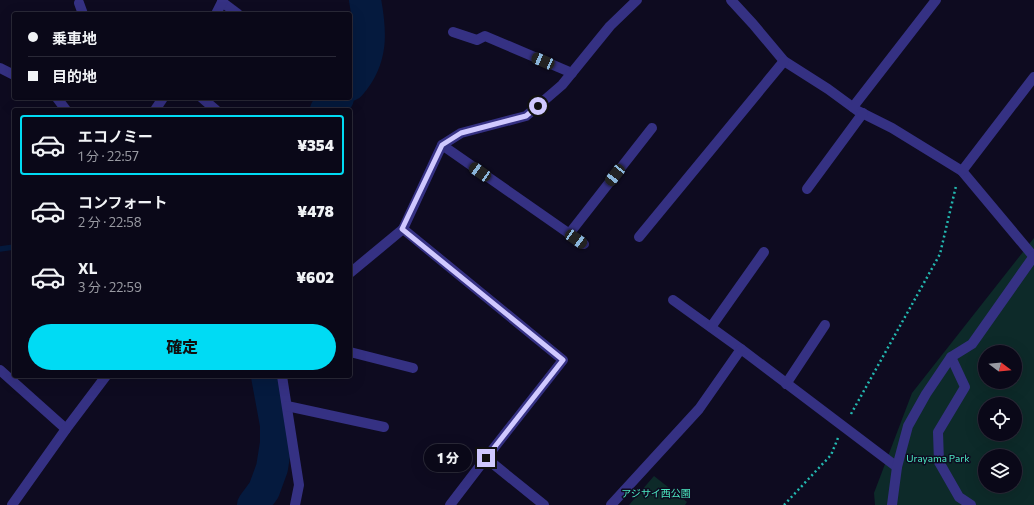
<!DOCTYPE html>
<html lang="ja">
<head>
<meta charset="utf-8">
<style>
	body { margin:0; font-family:Commissioner,"Noto Sans JP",sans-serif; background:#181625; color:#f1f3f6; height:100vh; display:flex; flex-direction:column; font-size:15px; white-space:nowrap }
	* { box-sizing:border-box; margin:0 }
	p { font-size:13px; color:#999aa2 }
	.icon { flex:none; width:22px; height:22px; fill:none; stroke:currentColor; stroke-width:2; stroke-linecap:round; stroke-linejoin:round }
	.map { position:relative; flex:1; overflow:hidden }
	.drawer { position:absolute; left:12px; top:108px; width:340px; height:270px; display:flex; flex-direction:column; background:#0a0818; border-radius:4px; box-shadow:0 4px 16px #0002,0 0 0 1px #2a2937 }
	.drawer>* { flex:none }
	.top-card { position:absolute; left:12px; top:12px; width:340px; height:88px; border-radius:4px; box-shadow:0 4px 16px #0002,0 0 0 1px #2a2937; display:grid; align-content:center; height:88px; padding:0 16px; background:#0a0818 }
	.needle { width:26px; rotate:106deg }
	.fabs { position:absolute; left:978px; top:345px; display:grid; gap:8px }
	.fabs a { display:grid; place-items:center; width:44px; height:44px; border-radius:50%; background:#0a0818; box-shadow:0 4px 16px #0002,0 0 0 1px #2a2937; font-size:20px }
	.end { position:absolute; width:18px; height:18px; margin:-9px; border:5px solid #d0c9ff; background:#111; box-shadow:0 0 0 2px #111 }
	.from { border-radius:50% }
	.bubble { position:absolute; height:28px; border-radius:14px; background:#0a0818; box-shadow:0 4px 16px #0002,0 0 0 1px #2a2937; font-size:13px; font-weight:800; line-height:28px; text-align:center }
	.car { position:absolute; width:12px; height:24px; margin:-12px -6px; border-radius:5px; box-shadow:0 0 3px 1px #0007; background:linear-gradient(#222 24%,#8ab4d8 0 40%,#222 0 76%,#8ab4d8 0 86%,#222 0) }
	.top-card b { display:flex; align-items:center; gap:14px; height:38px; font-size:15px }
	.top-card b+b { border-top:1px solid #2a2937 }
	.top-card i { width:10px; height:10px; background:#f1f3f6 }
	ul { padding:7px 0 0; list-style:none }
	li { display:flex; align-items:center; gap:12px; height:60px; margin:0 8px 6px; padding:0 8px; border:2px solid transparent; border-radius:4px }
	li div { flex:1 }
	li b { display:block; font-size:15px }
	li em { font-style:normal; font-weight:800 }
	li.selected { border-color:#00dbf4 }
	li>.icon { width:36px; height:36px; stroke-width:1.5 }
	.primary-button { display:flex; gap:8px; margin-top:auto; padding:8px 16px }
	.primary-button a { flex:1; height:46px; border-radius:24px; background:#00dbf4; color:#111; font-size:16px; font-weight:800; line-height:46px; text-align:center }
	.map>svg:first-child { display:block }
	.green { fill:#0d2a29; fill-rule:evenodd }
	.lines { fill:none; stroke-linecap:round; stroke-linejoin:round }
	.stream { stroke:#051a3e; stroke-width:5.5 }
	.river { stroke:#051a3e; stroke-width:32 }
	.path { stroke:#23b9b1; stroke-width:2.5; stroke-dasharray:2 3; stroke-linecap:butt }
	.street { stroke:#353183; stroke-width:10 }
	.route { stroke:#d0c9ff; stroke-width:5 }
	.labels { text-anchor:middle; stroke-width:3; stroke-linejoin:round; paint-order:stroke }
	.park-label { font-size:10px; fill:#4ce9c2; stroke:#0e0b20 }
</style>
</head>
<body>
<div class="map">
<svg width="1034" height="505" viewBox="0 0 1034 505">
	<rect width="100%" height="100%" fill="#0e0b20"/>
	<g class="green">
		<path d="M1034 238V505H875L874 493 912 393ZM985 352H1015V382H985ZM985 404H1015V434H985ZM985 456H1015V486H985Z"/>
		<polygon points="654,476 687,502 685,505 629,505"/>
	</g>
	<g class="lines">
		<polyline class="stream" points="0,249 14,247"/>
		<g class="river">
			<path d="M350 85C373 59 371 32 365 0"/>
			<polyline points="326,110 338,98"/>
			<polyline points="253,505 264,490 272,468 276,443 276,425 267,376"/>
		</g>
		<g class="path">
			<polyline points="851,414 940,254 956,186"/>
			<polyline points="784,505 831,455 838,438"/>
		</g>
		<g class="street">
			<polyline points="731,0 753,24 784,61 828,89 858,111 892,128 962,171 1034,257"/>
			<polyline points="222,2 238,14"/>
			<polyline points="79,3 83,14"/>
			<polyline points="216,14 223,0"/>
			<polyline points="453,32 477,40 485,36 572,73"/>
			<polyline points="0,68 14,75"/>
			<polyline points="57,98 66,110"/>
			<polyline points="202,98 216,110"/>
			<polyline points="853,107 936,0"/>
			<polyline points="155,110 163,98"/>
			<polyline points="442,145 584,244"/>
			<polyline points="962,171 1034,77"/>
			<polyline points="807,189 863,113"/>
			<polyline points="403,229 563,360 486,458 544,505"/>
			<polyline points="569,234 652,128"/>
			<polyline points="639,237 784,61"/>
			<polyline points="350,273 403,229 442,145 461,133 526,116 562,85 610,26 637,0"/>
			<polyline points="673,300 741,349"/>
			<polyline points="711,327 764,252"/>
			<polyline points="350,352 413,368"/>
			<polyline points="951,357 965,387 938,432 939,462 959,497 971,505"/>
			<polyline points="0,370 66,429"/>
			<polyline points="282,376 299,485 295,505"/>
			<polyline points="786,384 825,325"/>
			<polyline points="287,406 384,427"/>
			<polyline points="12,505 66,429 106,376"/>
			<polyline points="450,505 486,458"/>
			<polyline points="611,505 699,409 741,349 897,467"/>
			<polyline points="892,505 897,467 908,426 926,394 951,357 972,344 1034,256"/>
		</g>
	</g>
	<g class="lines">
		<polyline class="route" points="486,458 563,360 402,229 442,145 461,133 526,116 538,106"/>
	</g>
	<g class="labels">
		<g class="park-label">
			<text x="938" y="462">Urayama Park</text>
			<text x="656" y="497">アジサイ西公園</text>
		</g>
	</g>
</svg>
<div class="fabs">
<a><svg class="needle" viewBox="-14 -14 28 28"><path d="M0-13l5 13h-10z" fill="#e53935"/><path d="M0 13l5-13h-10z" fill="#999aa2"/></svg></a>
<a><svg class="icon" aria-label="locate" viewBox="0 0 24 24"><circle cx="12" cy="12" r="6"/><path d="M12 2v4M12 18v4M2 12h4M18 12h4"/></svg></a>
<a><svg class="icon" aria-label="layers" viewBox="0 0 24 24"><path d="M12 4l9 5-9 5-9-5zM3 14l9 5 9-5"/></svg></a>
</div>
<i class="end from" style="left:538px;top:106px"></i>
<i class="end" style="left:486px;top:458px"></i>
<div class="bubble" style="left:424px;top:444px;width:48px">1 分</div>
<i class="car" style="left:543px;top:61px;rotate:293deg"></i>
<i class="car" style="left:480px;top:172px;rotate:305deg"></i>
<i class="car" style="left:615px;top:175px;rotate:218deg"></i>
<i class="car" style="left:576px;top:239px;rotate:125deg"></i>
<div class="top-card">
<b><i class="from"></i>乗車地</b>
<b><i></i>目的地</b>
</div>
<section class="drawer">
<ul>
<li class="selected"><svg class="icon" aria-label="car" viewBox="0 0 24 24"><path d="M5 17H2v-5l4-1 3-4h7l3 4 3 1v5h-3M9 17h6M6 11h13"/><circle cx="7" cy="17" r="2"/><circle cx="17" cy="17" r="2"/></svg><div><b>エコノミー</b><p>1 分 · 22:57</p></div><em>¥354</em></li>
<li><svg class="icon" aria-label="car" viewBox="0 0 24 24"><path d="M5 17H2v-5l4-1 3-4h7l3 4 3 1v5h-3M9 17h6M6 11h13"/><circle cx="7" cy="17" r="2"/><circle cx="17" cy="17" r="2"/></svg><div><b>コンフォート</b><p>2 分 · 22:58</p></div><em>¥478</em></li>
<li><svg class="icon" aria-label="car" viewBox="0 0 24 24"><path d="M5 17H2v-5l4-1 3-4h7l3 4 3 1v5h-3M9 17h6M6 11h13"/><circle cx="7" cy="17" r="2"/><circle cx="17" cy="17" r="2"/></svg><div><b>XL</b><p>3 分 · 22:59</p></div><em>¥602</em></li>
</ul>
<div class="primary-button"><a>確定</a></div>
</section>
</div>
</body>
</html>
